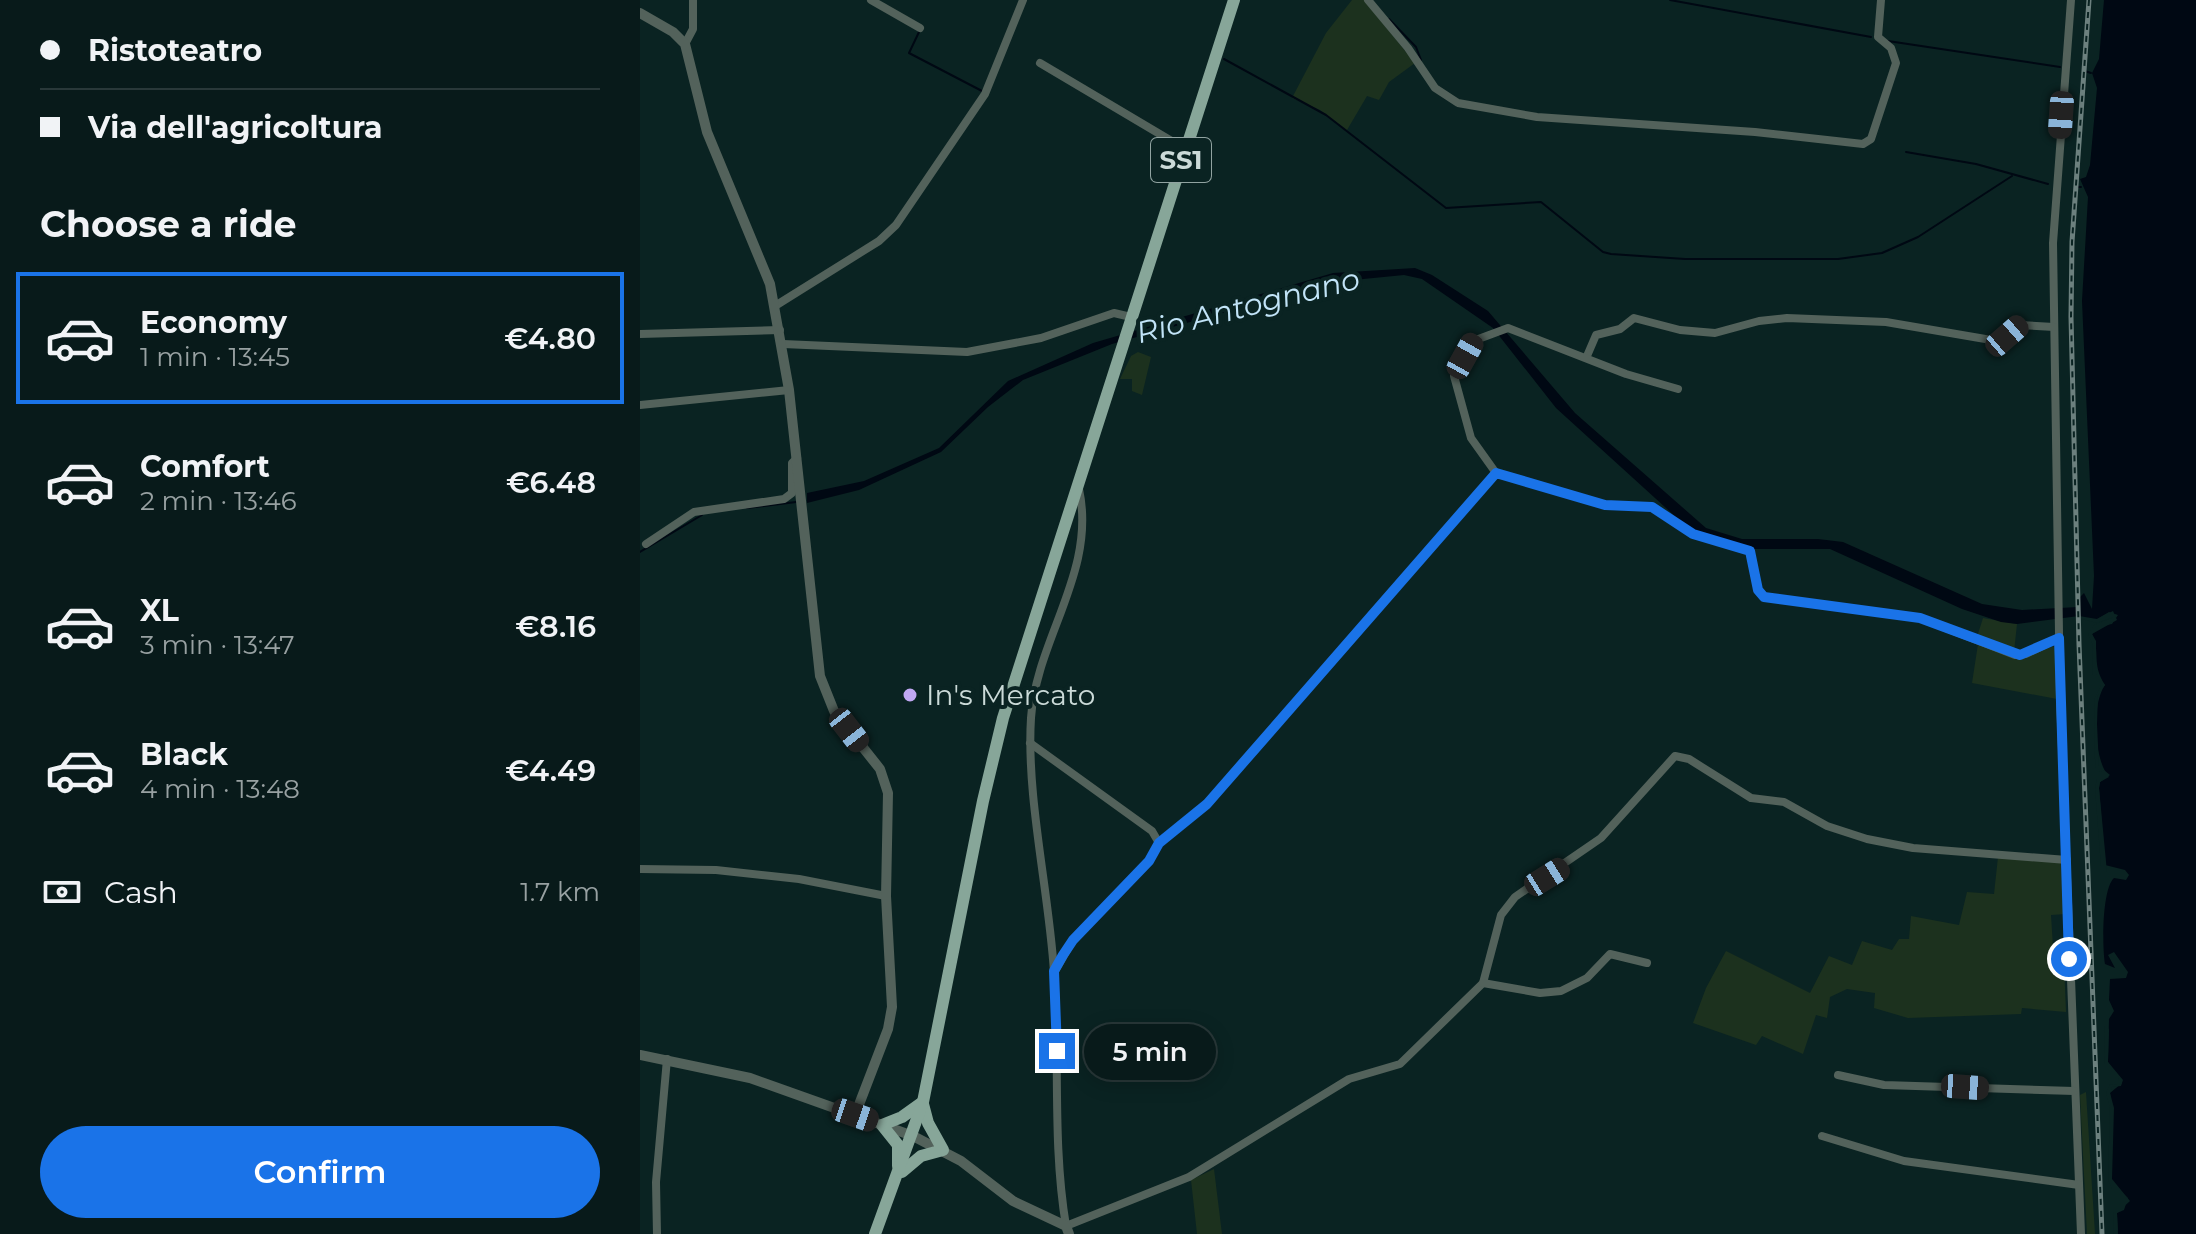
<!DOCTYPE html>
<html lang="en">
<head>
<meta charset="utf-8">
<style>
	body { margin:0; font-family:Montserrat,sans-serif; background:#112323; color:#f1f3f6; height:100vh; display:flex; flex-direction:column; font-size:30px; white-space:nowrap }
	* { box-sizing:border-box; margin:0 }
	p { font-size:26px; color:#98a1a2 }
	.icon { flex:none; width:44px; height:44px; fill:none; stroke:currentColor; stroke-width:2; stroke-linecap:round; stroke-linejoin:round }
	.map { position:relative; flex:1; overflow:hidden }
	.details { display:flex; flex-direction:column; background:#081a1a; width:640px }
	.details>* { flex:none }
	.guide { display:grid; align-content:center; height:176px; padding:0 40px; background:#081a1a }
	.end { position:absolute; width:36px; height:36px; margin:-18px; border:10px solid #1a73e8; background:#fff; box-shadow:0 0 0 4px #fff }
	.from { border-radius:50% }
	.bubble { position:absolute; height:56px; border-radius:28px; background:#081a1a; box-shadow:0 4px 20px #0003,0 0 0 2px #293839; font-size:26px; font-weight:600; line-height:56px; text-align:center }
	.car { position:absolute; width:24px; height:48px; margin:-24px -12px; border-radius:10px; box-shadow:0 0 6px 2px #0007; background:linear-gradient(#222 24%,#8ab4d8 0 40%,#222 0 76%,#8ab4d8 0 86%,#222 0) }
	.guide b { display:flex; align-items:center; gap:28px; height:76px; font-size:30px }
	.guide b+b { border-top:2px solid #293839 }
	.guide i { width:20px; height:20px; background:#f1f3f6 }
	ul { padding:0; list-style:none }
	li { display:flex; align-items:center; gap:24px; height:132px; margin:0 16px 12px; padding:0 24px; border:4px solid transparent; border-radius:0px }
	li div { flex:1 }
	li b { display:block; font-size:30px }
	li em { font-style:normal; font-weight:600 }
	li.active { border-color:#1a73e8 }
	li>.icon { width:72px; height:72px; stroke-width:1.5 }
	h2 { padding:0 40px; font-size:36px; line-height:96px }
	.pay { display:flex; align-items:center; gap:20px; height:88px; padding:0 40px; font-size:30px }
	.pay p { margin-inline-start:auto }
	.cta { display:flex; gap:16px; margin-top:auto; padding:16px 40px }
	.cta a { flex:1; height:92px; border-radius:48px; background:#1a73e8; color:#fff; font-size:32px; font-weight:600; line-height:92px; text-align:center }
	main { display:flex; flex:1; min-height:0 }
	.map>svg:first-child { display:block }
	.green { fill:#1c311e }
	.water { fill:#000813 }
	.pier { fill:#0a2322 }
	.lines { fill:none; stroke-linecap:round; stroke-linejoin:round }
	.stream { stroke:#000813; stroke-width:2 }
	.minor { stroke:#53625b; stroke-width:8 }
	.tertiary { stroke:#53625b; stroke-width:10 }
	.primary { stroke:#87a699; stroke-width:12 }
	.rail-casing { stroke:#6c807e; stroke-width:5 }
	.rail { stroke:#0a2322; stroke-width:2; stroke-dasharray:6; stroke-linecap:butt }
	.route { stroke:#1a73e8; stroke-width:10 }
	.poi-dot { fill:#c1a8f3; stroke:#0a2322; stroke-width:3 }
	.labels { text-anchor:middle; stroke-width:8; stroke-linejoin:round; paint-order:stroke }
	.shield { fill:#0a2322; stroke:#91a3a1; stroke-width:2 }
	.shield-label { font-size:26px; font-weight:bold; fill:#cbdad8 }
	.poi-label { font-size:28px; fill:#cbdad8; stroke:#0a2322; text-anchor:start }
	.water-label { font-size:30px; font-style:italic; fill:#c2e4f8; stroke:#0a2322 }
</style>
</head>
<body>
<main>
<section class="details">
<div class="guide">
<b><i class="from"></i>Ristoteatro</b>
<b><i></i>Via dell'agricoltura</b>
</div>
<h2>Choose a ride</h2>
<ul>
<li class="active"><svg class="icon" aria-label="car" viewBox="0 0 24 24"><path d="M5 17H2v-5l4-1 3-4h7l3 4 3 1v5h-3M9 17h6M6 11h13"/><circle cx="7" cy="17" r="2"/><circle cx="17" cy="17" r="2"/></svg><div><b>Economy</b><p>1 min · 13:45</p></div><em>€4.80</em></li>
<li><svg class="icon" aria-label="car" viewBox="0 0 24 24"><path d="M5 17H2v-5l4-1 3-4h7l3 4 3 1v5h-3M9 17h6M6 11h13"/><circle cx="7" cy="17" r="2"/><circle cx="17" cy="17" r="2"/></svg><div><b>Comfort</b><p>2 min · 13:46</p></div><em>€6.48</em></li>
<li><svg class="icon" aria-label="car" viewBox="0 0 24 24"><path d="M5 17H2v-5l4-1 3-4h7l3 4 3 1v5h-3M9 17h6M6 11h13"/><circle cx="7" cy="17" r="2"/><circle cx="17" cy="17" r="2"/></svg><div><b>XL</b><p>3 min · 13:47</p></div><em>€8.16</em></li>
<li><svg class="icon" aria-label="car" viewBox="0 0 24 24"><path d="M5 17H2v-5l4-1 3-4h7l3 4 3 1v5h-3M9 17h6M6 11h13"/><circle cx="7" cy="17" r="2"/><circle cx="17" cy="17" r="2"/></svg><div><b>Black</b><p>4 min · 13:48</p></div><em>€4.49</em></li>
</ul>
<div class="pay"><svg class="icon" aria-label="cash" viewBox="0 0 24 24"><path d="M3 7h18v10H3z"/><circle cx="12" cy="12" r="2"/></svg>Cash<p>1.7 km</p></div>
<div class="cta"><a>Confirm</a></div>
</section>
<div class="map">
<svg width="1556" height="1234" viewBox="0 0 1556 1234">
	<rect width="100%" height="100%" fill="#0a2322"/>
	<g class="green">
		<polygon points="712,0 724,0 775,63 749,82 739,100 727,96 707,130 680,110 652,98 686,33"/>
		<polygon points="498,352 511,357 502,395 492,391 492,379 480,379 491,356"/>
		<polygon points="1343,618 1377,624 1374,652 1337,637"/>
		<polygon points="1338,644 1375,656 1416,646 1417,699 1332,683"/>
		<polygon points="1358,857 1424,863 1426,914 1411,915 1414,963 1424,963 1426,1012 1382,1008 1381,1014 1268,1018 1234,1008 1235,993 1207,989 1190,997 1187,1018 1176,1015 1163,1054 1122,1036 1116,1045 1053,1023 1066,988 1086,951 1170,993 1189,956 1212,965 1222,941 1252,950 1259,939 1269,939 1271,916 1319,925 1327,892 1354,894"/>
		<polygon points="1446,1092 1455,1234 1447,1234 1440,1095"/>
		<polygon points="574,1169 582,1234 557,1234 551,1180"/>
	</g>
	<path class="water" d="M1464 0H1556V1234H1478L1477 1213 1484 1210 1488 1198C1483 1193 1476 1190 1473 1184 1463 1161 1476 1120 1470 1093L1482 1083 1468 1062 1469 1019 1474 1011 1469 1000 1470 979 1486 978 1488 972 1474 952 1468 955 1475 968 1465 964C1462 946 1462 889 1474 878L1486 880 1489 875 1485 870 1465 865 1459 788 1460 782 1469 777C1454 760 1451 705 1465 685 1451 663 1461 653 1452 634L1461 626 1472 624 1478 615 1469 612 1457 619 1439 616 1377 624 1361 622 1322 609 1190 549H1114L1075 542 1048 528 916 408 853 328 782 279 764 275 693 282 472 344 383 380 348 407 301 452 219 490 167 503V493L224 481 299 448 368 381 453 343 693 273 775 268 792 275 848 311 935 413 1066 528 1102 539H1178L1203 542 1342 604 1382 610 1438 607 1439 598 1444 593 1452 609 1454 576 1442 301 1448 197 1440 179 1446 177 1450 165 1457 88 1452 73 1459 59Z"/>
	<g class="pier">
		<polygon points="1473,611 1477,620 1452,634 1456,641 1456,674 1465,685 1458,695 1457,724 1459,766 1470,775 1460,782 1459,788 1467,872 1461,866 1455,788 1457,779 1465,775 1456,768 1455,759 1454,699 1461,685 1453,675 1452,643 1448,634 1454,625 1474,617 1457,623 1441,619 1457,619"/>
		<polygon points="1465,1026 1469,1029 1468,1062 1483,1080 1481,1086 1472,1087 1470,1093 1474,1108 1472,1179 1490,1201 1477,1213 1478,1234 1474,1234 1473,1212 1485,1201 1472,1189 1468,1180 1470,1108 1466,1093 1470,1084 1477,1085 1479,1080 1464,1063"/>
	</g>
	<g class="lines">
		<g class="stream">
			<polyline points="1030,0 1231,37"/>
			<polyline points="749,19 776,47 781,60"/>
			<polyline points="279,32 269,53 342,91"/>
			<polyline points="1248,41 1420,67"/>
			<polyline points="584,59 686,115 806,208 901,202 963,252 971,254 1045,259 1198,259 1242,253 1278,237 1372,176"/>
			<polyline points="1445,71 1451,73"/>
			<polyline points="1266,152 1336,164 1408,184"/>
			<polyline points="1436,187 1441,187"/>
			<polyline points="107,508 156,502"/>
			<polyline points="0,552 62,515"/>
		</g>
		<g class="minor">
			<polyline points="231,0 280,28"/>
			<polyline points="728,0 768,48 795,88 818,103 897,117 1115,132 1223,144 1231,139 1256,63 1251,48 1238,37 1241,0"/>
			<polyline points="1431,0 1413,243 1420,698 1441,1234"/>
			<polyline points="45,44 53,29 53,0"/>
			<polyline points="400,63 545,149"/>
			<polyline points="135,306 239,241 256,225 345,94 383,0"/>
			<polyline points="0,334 140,330"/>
			<polyline points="143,344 327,352 401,338 474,313 491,317"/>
			<polyline points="947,356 956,335 980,329 994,318 1040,330 1075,333 1119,321 1147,318 1246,322 1357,341 1379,325 1414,327"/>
			<polyline points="1038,389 986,374 868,328 833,341 814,376 831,438 856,473 965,505 1012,507 1053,534 1110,551 1118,590 1124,597 1280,618 1375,655 1386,654 1419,638"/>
			<polyline points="0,405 149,390"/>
			<path d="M439 489C457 572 396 639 391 718 386 796 409 892 414 972 420 1056 412 1143 426 1226L549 1177 709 1079 760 1064 843 983 861 915 875 897 961 838 1035 756 1049 759 1111 798 1144 802 1187 826 1227 839 1273 848 1427 860"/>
			<polyline points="6,544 54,512 144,499 152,493 152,463 157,458"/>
			<polyline points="390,743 512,831 519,843"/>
			<polyline points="0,869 76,870 159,879 246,896"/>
			<polyline points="415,971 433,940 509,861 519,843 567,804 856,473"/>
			<polyline points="843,983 900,993 921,991 947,978 970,954 1007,963"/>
			<polyline points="1198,1075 1244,1085 1434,1091"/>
			<polyline points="1182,1136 1264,1161 1439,1185"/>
			<polyline points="17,1234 16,1182 27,1059"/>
		</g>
		<g class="tertiary">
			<polyline points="0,13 33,32 45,44 67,132 130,284 149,390 180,676 194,711 240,769 248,793 246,896 252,1007 248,1029 215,1115"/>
			<polyline points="0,1055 110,1078 273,1136 321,1161 373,1201 426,1226 429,1234"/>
		</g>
		<g class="primary">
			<polyline points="258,1166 258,1145 242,1125 262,1117 283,1102"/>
			<polyline points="262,1172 281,1156 303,1150 288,1123 283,1104"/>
			<polyline points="235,1234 283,1102 343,801 363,718 594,0"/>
		</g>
		<g class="rail-casing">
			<polyline id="rail" points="1449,0 1432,242 1431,317 1439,644 1462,1234"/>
		</g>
		<use href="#rail" class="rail"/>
	</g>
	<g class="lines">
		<polyline class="route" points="417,1051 414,971 423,955 433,940 509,861 519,843 567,804 856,473 965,505 1012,507 1053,534 1110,551 1118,590 1124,597 1280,618 1380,655 1419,638 1429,959"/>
	</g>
	<circle class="poi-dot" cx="270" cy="695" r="8"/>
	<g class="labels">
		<rect class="shield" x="511" y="138" width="60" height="44" rx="6"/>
		<g class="shield-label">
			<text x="541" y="169">SS1</text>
		</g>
		<g class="poi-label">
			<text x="286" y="705">In's Mercato</text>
		</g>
		<g class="water-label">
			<text transform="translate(608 306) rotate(-14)" y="10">Rio Antognano</text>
		</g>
	</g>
</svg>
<i class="end from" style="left:1429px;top:959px"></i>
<i class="end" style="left:417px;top:1051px"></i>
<div class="bubble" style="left:444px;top:1024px;width:132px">5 min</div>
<i class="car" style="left:1421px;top:115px;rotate:184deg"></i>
<i class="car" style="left:1367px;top:336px;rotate:49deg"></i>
<i class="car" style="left:825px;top:356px;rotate:29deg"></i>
<i class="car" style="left:209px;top:730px;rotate:142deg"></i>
<i class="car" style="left:907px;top:877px;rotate:58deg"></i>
<i class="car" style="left:1325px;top:1087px;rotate:94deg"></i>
<i class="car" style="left:215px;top:1115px;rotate:109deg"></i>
</div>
</main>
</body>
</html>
